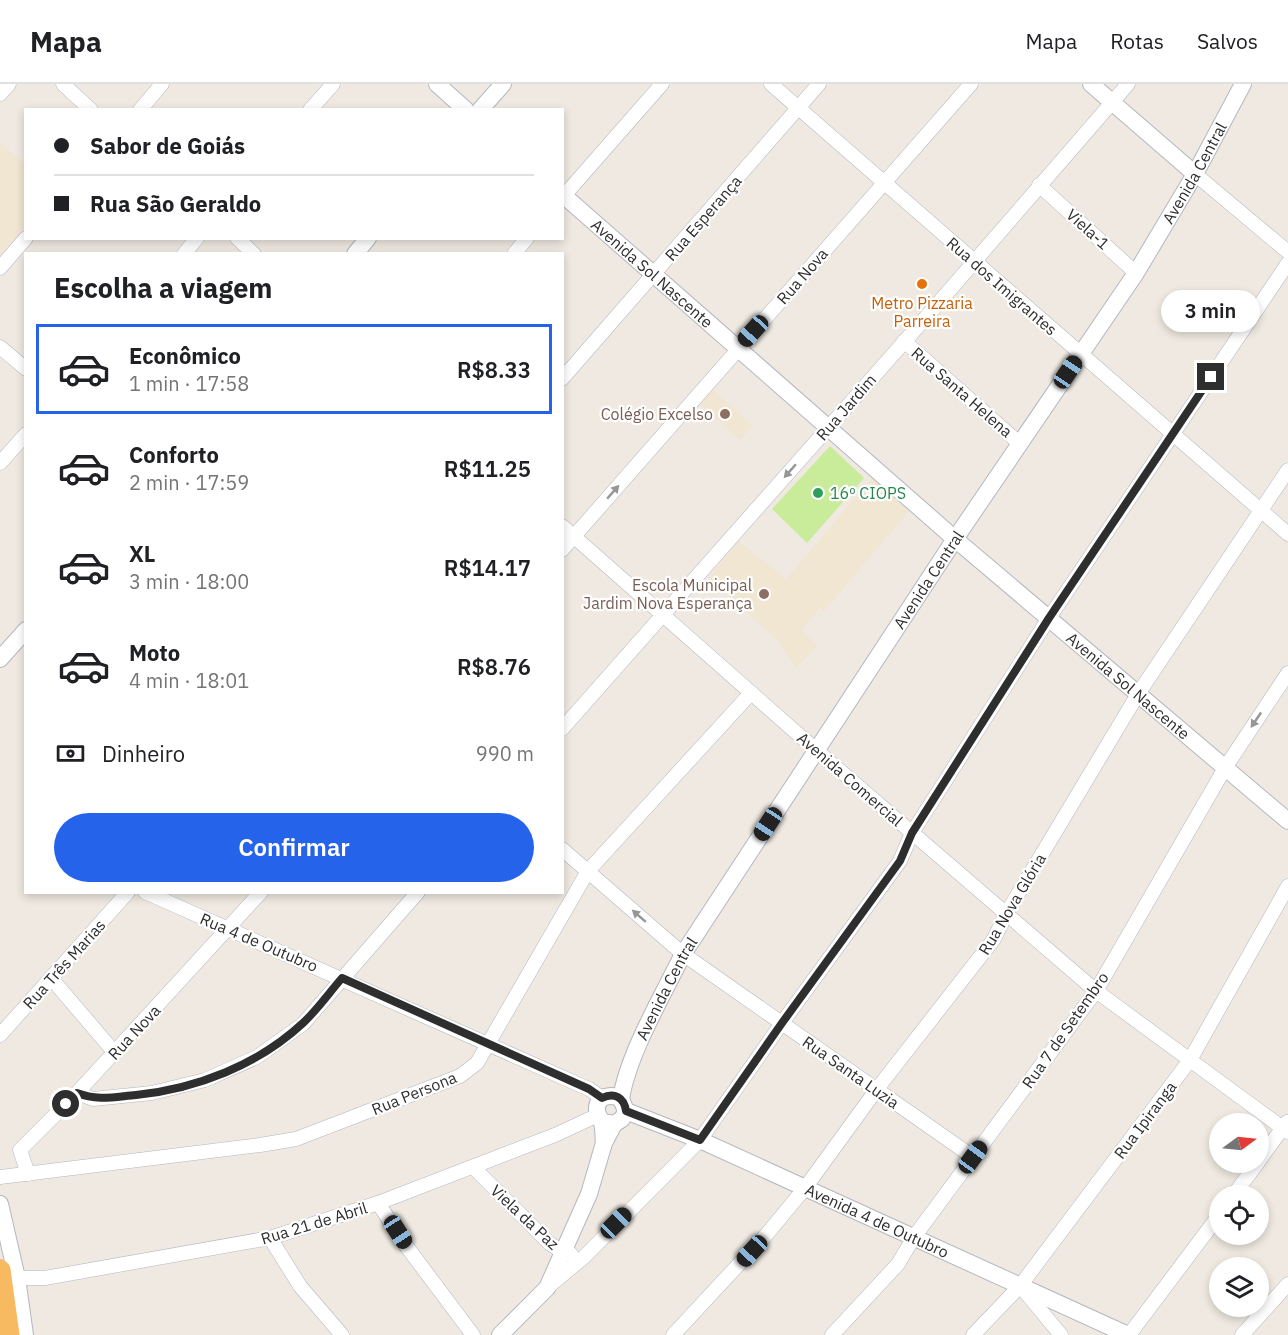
<!DOCTYPE html>
<html lang="pt">
<head>
<meta charset="utf-8">
<style>
	body { margin:0; font-family:"IBM Plex Sans",sans-serif; background:#f2f2f2; color:#202124; height:100vh; display:flex; flex-direction:column; font-size:22px; white-space:nowrap }
	* { box-sizing:border-box; margin:0 }
	p { font-size:20px; color:#757577 }
	.icon { flex:none; width:33px; height:33px; fill:none; stroke:currentColor; stroke-width:2; stroke-linecap:round; stroke-linejoin:round }
	.map { position:relative; flex:1; overflow:hidden }
	.side { position:absolute; left:24px; top:168px; width:540px; height:642px; display:flex; flex-direction:column; background:#fff; border-radius:0px; box-shadow:0 3px 9px #0003 }
	.side>* { flex:none }
	.banner { position:absolute; left:24px; top:24px; width:540px; height:132px; border-radius:0px; box-shadow:0 3px 9px #0003; display:grid; align-content:center; height:132px; padding:0 30px; background:#fff }
	.needle { width:39px; rotate:75deg }
	.buttons { position:absolute; left:1209px; top:1029px; display:grid; gap:12px }
	.buttons a { display:grid; place-items:center; width:60px; height:60px; border-radius:50%; background:#fff; box-shadow:0 3px 9px #0003; font-size:30px }
	.end { position:absolute; width:27px; height:27px; margin:-14px; border:8px solid #2e2e2e; background:#fff; box-shadow:0 0 0 3px #fff }
	.from { border-radius:50% }
	.bubble { position:absolute; height:42px; border-radius:21px; background:#fff; box-shadow:0 3px 9px #0003; font-size:20px; font-weight:600; line-height:42px; text-align:center }
	.car { position:absolute; width:18px; height:36px; margin:-18px -9px; border-radius:8px; box-shadow:0 0 4px 2px #0007; background:linear-gradient(#222 24%,#8ab4d8 0 40%,#222 0 76%,#8ab4d8 0 86%,#222 0) }
	.banner b { display:flex; align-items:center; gap:21px; height:57px; font-size:22px }
	.banner b+b { border-top:2px solid #e0e0e0 }
	.banner i { width:15px; height:15px; background:#202124 }
	ul { padding:0; list-style:none }
	li { display:flex; align-items:center; gap:18px; height:90px; margin:0 12px 9px; padding:0 18px; border:3px solid transparent; border-radius:0px }
	li div { flex:1 }
	li b { display:block; font-size:22px }
	li em { font-style:normal; font-weight:600 }
	li.active { border-color:#2563eb }
	li>.icon { width:54px; height:54px; stroke-width:1.5 }
	h2 { padding:0 30px; font-size:27px; line-height:72px }
	.pay { display:flex; align-items:center; gap:15px; height:66px; padding:0 30px; font-size:22px }
	.pay p { margin-inline-start:auto }
	.button { display:flex; gap:12px; margin-top:auto; padding:12px 30px }
	.button a { flex:1; height:69px; border-radius:36px; background:#2563eb; color:#fff; font-size:24px; font-weight:600; line-height:69px; text-align:center }
	header { display:flex; align-items:center; gap:36px; box-sizing:border-box; height:84px; padding:0 30px; background:#fff; border-bottom:2px solid #e0e0e0 }
	header strong { font-size:28px }
	nav { display:flex; gap:33px; margin-inline-start:auto; font-size:21px }
	.map>svg:first-child { display:block }
	.education { fill:#f0e6d1 }
	.pitch { fill:#c9ec9a }
	.lines { fill:none; stroke-linecap:round; stroke-linejoin:round }
	.minor-casing { stroke:#b4b7c1; stroke-width:15 }
	.tertiary-casing { stroke:#b4b7c1; stroke-width:18 }
	.trunk-casing { stroke:#c9c9c9; stroke-width:22 }
	.minor { stroke:#fff; stroke-width:14 }
	.tertiary { stroke:#fff; stroke-width:16 }
	.trunk { stroke:#f8ba60; stroke-width:21 }
	.oneway { fill:#969696 }
	.route { stroke:#2e2e2e; stroke-width:8 }
	.food-dot { fill:#e8710a; stroke:#fff; stroke-width:2 }
	.education-dot { fill:#8d6e63; stroke:#fff; stroke-width:2 }
	.leisure-dot { fill:#2e9e5b; stroke:#fff; stroke-width:2 }
	.labels { text-anchor:middle; stroke-width:4.5; stroke-linejoin:round; paint-order:stroke }
	.street-label { font-size:16px; fill:#2e2e2e; stroke:#fff }
	.food-label { font-size:16px; fill:#c56008; stroke:#fff }
	.education-label { font-size:16px; fill:#785e54; stroke:#fff; text-anchor:end }
	.leisure-label { font-size:16px; fill:#27864d; stroke:#fff; text-anchor:start }
</style>
</head>
<body>
<header>
<strong>Mapa</strong>
<nav><a>Mapa</a><a>Rotas</a><a>Salvos</a></nav>
</header>
<div class="map">
<svg width="1288" height="1251" viewBox="0 0 1288 1251">
	<rect width="100%" height="100%" fill="#efe9e1"/>
	<g class="education">
		<polygon points="0,59 26,81 25,142 0,172"/>
		<polygon points="711,304 752,341 740,356 698,318"/>
		<polygon points="873,393 909,427 824,527 820,524 802,546 817,562 796,584 777,556 709,494 738,457 786,495"/>
	</g>
	<polygon class="pitch" points="830,362 864,394 807,459 772,425"/>
	<g class="lines">
		<g class="minor-casing">
			<g id="minor">
				<polyline points="63,0 91,26"/>
				<polyline points="771,0 1288,450"/>
				<polyline points="0,10 9,0"/>
				<polyline points="140,26 162,0"/>
				<polyline points="310,26 333,0"/>
				<polyline points="1195,90 1288,168"/>
				<polyline points="1039,101 1136,189"/>
				<polyline points="562,114 662,0"/>
				<polyline points="237,154 254,170"/>
				<polyline points="184,170 197,154"/>
				<polyline points="514,170 527,154"/>
				<polyline points="0,184 26,154"/>
				<polyline points="904,257 1019,359"/>
				<polyline points="0,263 26,285"/>
				<polyline points="562,295 819,0"/>
				<polyline points="0,379 26,350"/>
				<polyline points="562,442 816,666 1096,907 1288,1048"/>
				<polyline points="562,466 971,0"/>
				<polyline points="562,645 935,223 1128,0"/>
				<polyline points="562,765 683,870 973,1073"/>
				<polyline points="145,808 589,1005 602,1014"/>
				<polyline points="51,894 115,969"/>
				<polyline points="0,951 128,808"/>
				<polyline points="77,1009 93,1015 152,1009 205,996 257,973 303,940 418,808"/>
				<polyline points="1258,1078 1287,1038"/>
				<polyline points="473,1083 549,1159 564,1169 571,1170"/>
				<polyline points="28,1090 20,1066 77,1009 261,808"/>
				<polyline points="0,1093 260,1061 296,1055 460,992 477,979 588,787 751,609"/>
				<polyline points="1233,1112 1258,1078"/>
				<polyline points="378,1119 407,1163 473,1251"/>
				<polyline points="270,1154 300,1202 342,1251"/>
				<polyline points="17,1194 45,1194 270,1154 378,1119 555,1051 598,1031"/>
				<polyline points="549,1202 584,1173 700,1056 782,939 900,777 912,749 1049,534 1288,179"/>
				<polyline points="1022,1204 1061,1251"/>
				<polyline points="673,1251 767,1150 805,1104 877,1005 994,855 1006,830 1138,610 1288,386"/>
				<polyline points="832,1251 898,1180 914,1153 1096,907 1225,684 1288,589"/>
				<polyline points="973,1251 1020,1202 1190,976 1288,802"/>
				<polyline points="1129,1251 1220,1130"/>
				<polyline points="1242,1251 1288,1200"/>
			</g>
		</g>
		<g class="tertiary-casing">
			<g id="tertiary">
				<polyline points="437,0 466,26"/>
				<polyline points="1091,0 1195,90"/>
				<polyline points="480,26 503,0"/>
				<path id="s1" d="M562 110 955 455 1288 737"/>
				<polyline points="355,170 368,154"/>
				<polyline points="0,575 26,546"/>
				<path id="s2" d="M621 1015C628 970 663 911 683 870L955 455 1136 189 1195 90 1243 0"/>
				<path id="s3" d="M626 1027 700 1056 1128 1251"/>
				<path d="M602 1038 614 1040 622 1035 626 1027 621 1015C611 1009 596 1012 597 1026 597 1032 601 1034 602 1039 604 1045 603 1053 604 1059"/>
				<polyline points="0,1120 17,1194 25,1251"/>
				<polyline points="500,1251 547,1204 589,1110 604,1059 614,1040"/>
			</g>
		</g>
		<g class="trunk-casing">
			<polyline id="trunk" points="0,1186 9,1251"/>
		</g>
		<use href="#minor" class="minor"/>
		<use href="#tertiary" class="tertiary"/>
		<use href="#trunk" class="trunk"/>
	</g>
	<defs><path id="oneway-solid" d="M-6-.8H1V-3.2L6.5 0L1 3.2V.8H-6Z" transform="scale(1.5)"/></defs>
	<g class="oneway">
		<use href="#oneway-solid" transform="translate(790 387) rotate(131)"/>
		<use href="#oneway-solid" transform="translate(613 408) rotate(-49)"/>
		<use href="#oneway-solid" transform="translate(1256 636) rotate(124)"/>
		<use href="#oneway-solid" transform="translate(639 832) rotate(-139)"/>
	</g>
	<g class="lines">
		<path class="route" d="M66 1020 77 1009C98 1017 113 1013 136 1011 196 1005 258 981 303 939 317 926 329 909 342 894L589 1005 602 1014C614 1008 624 1013 626 1027L700 1056 782 939 900 777 912 749 1049 534 1211 293"/>
	</g>
	<circle class="food-dot" cx="922" cy="200" r="6"/>
	<g class="education-dot">
		<circle cx="725" cy="330" r="6"/>
		<circle cx="764" cy="510" r="6"/>
	</g>
	<circle class="leisure-dot" cx="818" cy="409" r="6"/>
	<g class="labels">
		<g class="street-label">
			<text dy="6" stroke="none"><textPath href="#s2" startOffset="1092">Avenida Central</textPath></text>
			<text transform="translate(703 134) rotate(-49)" y="6">Rua Esperança</text>
			<text transform="translate(1088 145) rotate(42)" y="6">Viela-1</text>
			<text dy="6" stroke="none"><textPath href="#s1" startOffset="120">Avenida Sol Nascente</textPath></text>
			<text transform="translate(802 192) rotate(-49)" y="6">Rua Nova</text>
			<text transform="translate(1002 202) rotate(41)" y="6">Rua dos Imigrantes</text>
			<text transform="translate(962 308) rotate(41)" y="6">Rua Santa Helena</text>
			<text transform="translate(846 323) rotate(-49)" y="6">Rua Jardim</text>
			<text dy="6" stroke="none"><textPath href="#s2" startOffset="606">Avenida Central</textPath></text>
			<text dy="6" stroke="none"><textPath href="#s1" startOffset="750">Avenida Sol Nascente</textPath></text>
			<text transform="translate(850 695) rotate(41)" y="6">Avenida Comercial</text>
			<text transform="translate(1012 820) rotate(-59)" y="6">Rua Nova Glória</text>
			<text transform="translate(259 858) rotate(23)" y="6">Rua 4 de Outubro</text>
			<text transform="translate(64 880) rotate(-48)" y="6">Rua Três Marias</text>
			<text dy="6" stroke="none"><textPath href="#s2" startOffset="120">Avenida Central</textPath></text>
			<text transform="translate(1065 946) rotate(-55)" y="6">Rua 7 de Setembro</text>
			<text transform="translate(134 948) rotate(-47)" y="6">Rua Nova</text>
			<text transform="translate(851 988) rotate(35)" y="6">Rua Santa Luzia</text>
			<text transform="translate(414 1009) rotate(-22)" y="6">Rua Persona</text>
			<text transform="translate(1145 1036) rotate(-53)" y="6">Rua Ipiranga</text>
			<text transform="translate(525 1133) rotate(43)" y="6">Viela da Paz</text>
			<text dy="6" stroke="none"><textPath href="#s3" startOffset="274">Avenida 4 de Outubro</textPath></text>
			<text transform="translate(314 1139) rotate(-17)" y="6">Rua 21 de Abril</text>
		</g>
		<g class="food-label">
			<text x="922" y="225">Metro Pizzaria<tspan x="922" dy="18">Parreira</tspan></text>
		</g>
		<g class="education-label">
			<text x="713" y="336">Colégio Excelso</text>
			<text x="752" y="507">Escola Municipal<tspan x="752" dy="18">Jardim Nova Esperança</tspan></text>
		</g>
		<g class="leisure-label">
			<text x="830" y="415">16º CIOPS</text>
		</g>
	</g>
</svg>
<div class="buttons">
<a><svg class="needle" viewBox="-14 -14 28 28"><path d="M0-13l5 13h-10z" fill="#e53935"/><path d="M0 13l5-13h-10z" fill="#757577"/></svg></a>
<a><svg class="icon" aria-label="locate" viewBox="0 0 24 24"><circle cx="12" cy="12" r="6"/><path d="M12 2v4M12 18v4M2 12h4M18 12h4"/></svg></a>
<a><svg class="icon" aria-label="layers" viewBox="0 0 24 24"><path d="M12 4l9 5-9 5-9-5zM3 14l9 5 9-5"/></svg></a>
</div>
<i class="end from" style="left:66px;top:1020px"></i>
<i class="end" style="left:1211px;top:293px"></i>
<div class="bubble" style="left:1161px;top:206px;width:99px">3 min</div>
<i class="car" style="left:753px;top:247px;rotate:222deg"></i>
<i class="car" style="left:1068px;top:288px;rotate:34deg"></i>
<i class="car" style="left:768px;top:740px;rotate:213deg"></i>
<i class="car" style="left:973px;top:1073px;rotate:36deg"></i>
<i class="car" style="left:616px;top:1139px;rotate:45deg"></i>
<i class="car" style="left:398px;top:1148px;rotate:147deg"></i>
<i class="car" style="left:752px;top:1167px;rotate:223deg"></i>
<div class="banner">
<b><i class="from"></i>Sabor de Goiás</b>
<b><i></i>Rua São Geraldo</b>
</div>
<section class="side">
<h2>Escolha a viagem</h2>
<ul>
<li class="active"><svg class="icon" aria-label="car" viewBox="0 0 24 24"><path d="M5 17H2v-5l4-1 3-4h7l3 4 3 1v5h-3M9 17h6M6 11h13"/><circle cx="7" cy="17" r="2"/><circle cx="17" cy="17" r="2"/></svg><div><b>Econômico</b><p>1 min · 17:58</p></div><em>R$8.33</em></li>
<li><svg class="icon" aria-label="car" viewBox="0 0 24 24"><path d="M5 17H2v-5l4-1 3-4h7l3 4 3 1v5h-3M9 17h6M6 11h13"/><circle cx="7" cy="17" r="2"/><circle cx="17" cy="17" r="2"/></svg><div><b>Conforto</b><p>2 min · 17:59</p></div><em>R$11.25</em></li>
<li><svg class="icon" aria-label="car" viewBox="0 0 24 24"><path d="M5 17H2v-5l4-1 3-4h7l3 4 3 1v5h-3M9 17h6M6 11h13"/><circle cx="7" cy="17" r="2"/><circle cx="17" cy="17" r="2"/></svg><div><b>XL</b><p>3 min · 18:00</p></div><em>R$14.17</em></li>
<li><svg class="icon" aria-label="car" viewBox="0 0 24 24"><path d="M5 17H2v-5l4-1 3-4h7l3 4 3 1v5h-3M9 17h6M6 11h13"/><circle cx="7" cy="17" r="2"/><circle cx="17" cy="17" r="2"/></svg><div><b>Moto</b><p>4 min · 18:01</p></div><em>R$8.76</em></li>
</ul>
<div class="pay"><svg class="icon" aria-label="cash" viewBox="0 0 24 24"><path d="M3 7h18v10H3z"/><circle cx="12" cy="12" r="2"/></svg>Dinheiro<p>990 m</p></div>
<div class="button"><a>Confirmar</a></div>
</section>
</div>
</body>
</html>
